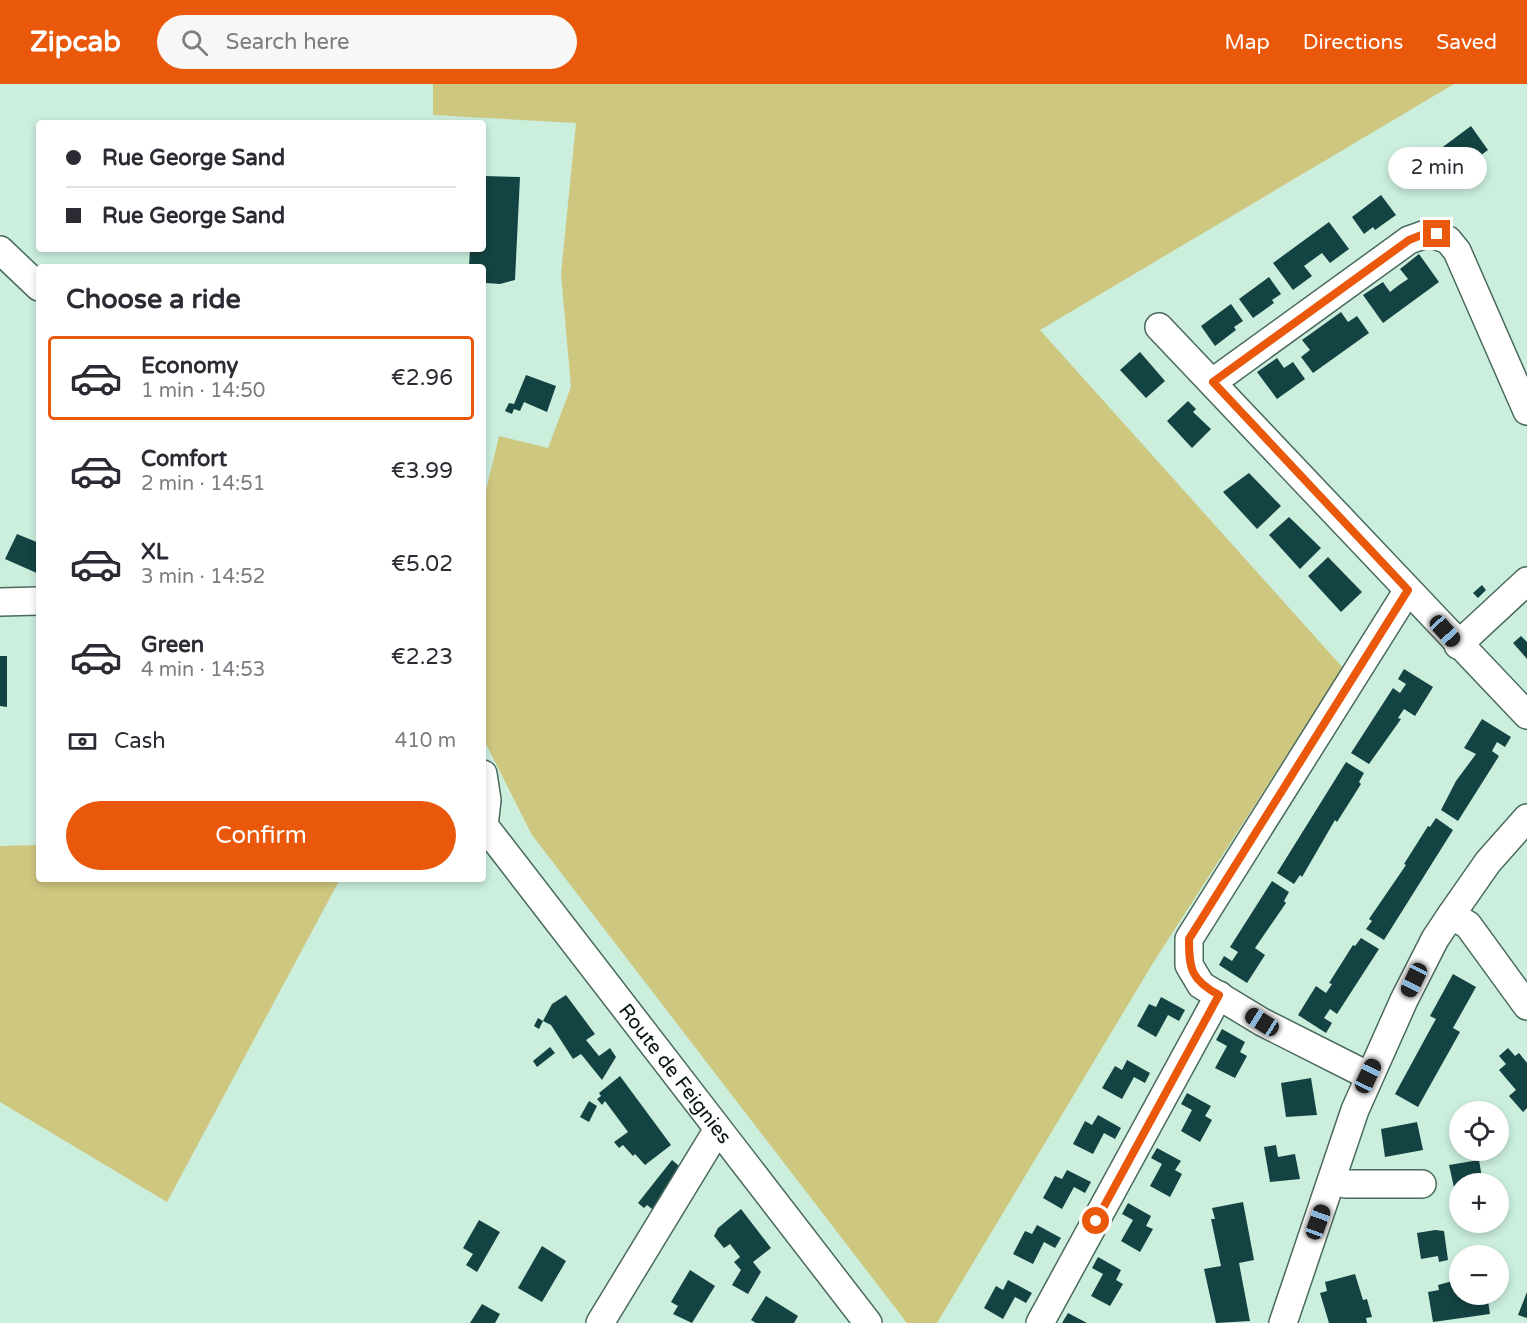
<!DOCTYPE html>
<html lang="en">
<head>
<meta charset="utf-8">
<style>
	body { margin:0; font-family:"Varela Round",sans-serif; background:#f7f7f7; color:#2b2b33; height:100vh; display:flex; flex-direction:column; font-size:22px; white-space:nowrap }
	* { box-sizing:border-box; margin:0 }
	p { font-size:20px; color:#7c7c81 }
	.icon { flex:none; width:33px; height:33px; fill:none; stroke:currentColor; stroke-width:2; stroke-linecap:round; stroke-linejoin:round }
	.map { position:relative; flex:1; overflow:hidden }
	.sheet { position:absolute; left:36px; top:180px; width:450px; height:618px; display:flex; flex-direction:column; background:#fff; border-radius:6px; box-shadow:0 3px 9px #0003 }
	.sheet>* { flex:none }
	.guide { position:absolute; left:36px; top:36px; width:450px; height:132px; border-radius:6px; box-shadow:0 3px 9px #0003; display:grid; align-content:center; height:132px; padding:0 30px; background:#fff }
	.fabs { position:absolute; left:1449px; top:1017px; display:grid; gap:12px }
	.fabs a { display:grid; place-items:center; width:60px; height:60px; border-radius:50%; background:#fff; box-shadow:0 3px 9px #0003; font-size:30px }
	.end { position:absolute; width:27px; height:27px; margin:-14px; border:8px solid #ea580c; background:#fff; box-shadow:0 0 0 3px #fff }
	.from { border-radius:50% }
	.bubble { position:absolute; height:42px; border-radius:21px; background:#fff; box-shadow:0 3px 9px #0003; font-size:20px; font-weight:600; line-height:42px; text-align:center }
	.car { position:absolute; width:18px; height:36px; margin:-18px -9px; border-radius:8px; box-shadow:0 0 4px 2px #0007; background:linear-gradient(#222 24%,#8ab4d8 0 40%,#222 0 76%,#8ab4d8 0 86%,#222 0) }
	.guide b { display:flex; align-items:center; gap:21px; height:57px; font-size:22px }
	.guide b+b { border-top:2px solid #e1e1e2 }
	.guide i { width:15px; height:15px; background:#2b2b33 }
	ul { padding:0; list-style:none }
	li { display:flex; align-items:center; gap:18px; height:84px; margin:0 12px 9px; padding:0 18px; border:3px solid transparent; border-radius:6px }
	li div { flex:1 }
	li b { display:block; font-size:22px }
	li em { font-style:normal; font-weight:600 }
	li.selected { border-color:#ea580c }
	li>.icon { width:54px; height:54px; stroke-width:1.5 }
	h2 { padding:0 30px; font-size:27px; line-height:72px }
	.pay { display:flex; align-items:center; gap:15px; height:66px; padding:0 30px; font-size:22px }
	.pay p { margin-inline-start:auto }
	.primary-button { display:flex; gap:12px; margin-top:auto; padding:12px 30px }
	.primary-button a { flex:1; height:69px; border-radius:36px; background:#ea580c; color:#fff; font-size:24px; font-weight:600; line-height:69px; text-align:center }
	header { display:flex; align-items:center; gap:36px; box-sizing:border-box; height:84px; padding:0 30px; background:#ea580c; color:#fff }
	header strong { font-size:28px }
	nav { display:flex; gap:33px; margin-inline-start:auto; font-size:21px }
	.search { width:420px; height:54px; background:#f7f7f7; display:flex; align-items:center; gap:15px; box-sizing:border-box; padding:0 21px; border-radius:33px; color:#7c7c81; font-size:22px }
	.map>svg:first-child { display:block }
	.green { fill:#cec77f }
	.building { fill:#144343 }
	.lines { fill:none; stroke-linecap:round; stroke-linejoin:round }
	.minor-casing { stroke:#4a6a5c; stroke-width:30 }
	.minor { stroke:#fff; stroke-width:27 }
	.route { stroke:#ea580c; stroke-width:8 }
	.labels { text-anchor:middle; stroke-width:6; stroke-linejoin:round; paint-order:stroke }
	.street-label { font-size:20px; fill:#091610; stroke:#fff }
</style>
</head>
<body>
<header>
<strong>Zipcab</strong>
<div class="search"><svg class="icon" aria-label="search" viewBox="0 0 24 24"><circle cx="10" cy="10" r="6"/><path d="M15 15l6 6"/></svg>Search here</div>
<nav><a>Map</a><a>Directions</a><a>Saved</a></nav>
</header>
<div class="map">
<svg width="1527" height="1239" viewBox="0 0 1527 1239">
	<rect width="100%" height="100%" fill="#cbeedd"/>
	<g class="green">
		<polygon points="433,0 1454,0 1040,246 1343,584 1153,879 937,1239 907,1239 532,751 483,654 483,419 499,352 548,364 571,303 561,190 576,39 433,31"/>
		<polygon points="39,761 39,795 340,795 167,1118 0,1018 0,762"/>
	</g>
	<g class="building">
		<polygon points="1471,42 1488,66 1457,89 1455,86 1444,94 1431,76 1442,68 1440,65"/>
		<polygon points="483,92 520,93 515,196 500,200 486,199 485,229 483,183 469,183 470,165 483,165"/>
		<polygon points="1381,111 1396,131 1375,146 1373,143 1364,150 1352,133"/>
		<polygon points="1329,138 1349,165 1330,179 1322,169 1304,182 1312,192 1293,206 1273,179"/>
		<polygon points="1419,170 1439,198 1383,239 1363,211 1383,198 1390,208 1399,201 1408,195 1400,185"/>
		<polygon points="1269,193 1281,210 1272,216 1274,219 1253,234 1239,215"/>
		<polygon points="1231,220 1243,237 1234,243 1236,246 1215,262 1201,242"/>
		<polygon points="1341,228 1348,238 1357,232 1369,249 1313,289 1301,273 1310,266 1302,256"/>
		<polygon points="1140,268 1165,297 1146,314 1120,286"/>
		<polygon points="1277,274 1284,284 1293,278 1305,295 1277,315 1257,288"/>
		<polygon points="526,291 556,302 547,328 524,318 520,327 514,325 512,330 505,327 509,319 514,320"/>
		<polygon points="1188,317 1196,325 1193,328 1211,345 1192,364 1167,337"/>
		<polygon points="1249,389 1281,422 1257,445 1223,408"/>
		<polygon points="1289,433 1321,464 1300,485 1269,451"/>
		<polygon points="17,450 39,459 39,490 5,475"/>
		<polygon points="1328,473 1362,508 1341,528 1308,492"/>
		<polygon points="1482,501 1486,506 1478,514 1473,509"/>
		<polygon points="1521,552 1527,558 1527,575 1513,559"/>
		<polygon points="0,572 7,572 7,623 0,622"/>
		<polygon points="1404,585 1433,603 1415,632 1404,625 1398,634 1401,635 1369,680 1351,669 1393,604 1400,609 1406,600 1398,595"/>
		<polygon points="1482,635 1511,653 1505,663 1497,658 1492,667 1499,672 1458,737 1441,726 1456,697 1476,670 1464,664"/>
		<polygon points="1346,678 1364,689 1359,698 1361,700 1337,738 1335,736 1302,793 1300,791 1294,800 1277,789"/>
		<polygon points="1436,734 1453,746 1384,856 1366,845 1372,837 1369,835 1406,781 1404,780 1428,742 1430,743"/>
		<polygon points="1272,797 1289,808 1284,817 1286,819 1255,864 1265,871 1247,899 1219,881 1224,872 1232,877 1238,868 1230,863"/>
		<polygon points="1361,854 1379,865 1337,930 1330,925 1324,934 1332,939 1326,949 1298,931 1316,902 1326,909 1332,900 1329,899 1353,861 1355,862"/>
		<polygon points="1453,890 1476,903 1453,944 1460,948 1418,1023 1395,1010 1432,942 1436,935 1430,932"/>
		<polygon points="566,911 595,950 586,956 599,972 610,964 616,973 602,996 581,970 573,975 551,941 543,937 539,945 534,942 538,934 543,937 552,920"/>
		<polygon points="1161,913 1185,926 1179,937 1168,931 1156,953 1137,942 1149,920 1156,923"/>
		<polygon points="1222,945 1245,958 1240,968 1247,972 1235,994 1215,984 1227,962 1216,956"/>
		<polygon points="550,963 555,969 537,983 533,977"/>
		<polygon points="1508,964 1515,972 1519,969 1527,979 1527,1024 1523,1028 1509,1012 1516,1006 1499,986 1506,980 1499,972"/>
		<polygon points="1127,976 1150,989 1145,999 1134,993 1122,1015 1102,1004 1115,982 1122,986"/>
		<polygon points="620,992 671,1061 645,1081 635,1070 633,1072 623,1061 619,1064 614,1058 628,1048 605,1017 602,1021 597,1015 601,1012 599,1009"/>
		<polygon points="1311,994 1317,1031 1286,1033 1281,999"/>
		<polygon points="1187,1009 1211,1022 1205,1032 1212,1036 1200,1058 1181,1047 1192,1026 1181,1020"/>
		<polygon points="589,1017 597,1022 589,1038 580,1033"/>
		<polygon points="1098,1031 1121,1044 1115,1055 1104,1049 1093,1070 1073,1060 1085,1037 1092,1041"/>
		<polygon points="1417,1038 1423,1066 1385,1073 1381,1045"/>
		<polygon points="1276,1061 1278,1073 1295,1070 1300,1095 1270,1098 1264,1063"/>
		<polygon points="1157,1064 1181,1077 1175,1086 1182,1090 1170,1113 1150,1102 1162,1080 1151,1074"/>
		<polygon points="672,1076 678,1081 677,1091 652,1125 647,1121 644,1124 638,1119"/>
		<polygon points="1479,1076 1482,1094 1488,1093 1490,1100 1460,1100 1460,1134 1457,1134 1455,1118 1457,1117 1449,1081"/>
		<polygon points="1067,1086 1091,1098 1085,1109 1074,1103 1062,1125 1043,1114 1055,1092 1062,1095"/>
		<polygon points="1243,1118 1254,1176 1239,1179 1250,1237 1216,1239 1204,1185 1221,1182 1211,1135 1215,1135 1212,1124"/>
		<polygon points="1128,1119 1151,1132 1146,1142 1153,1145 1140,1168 1121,1157 1133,1136 1122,1130"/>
		<polygon points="741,1125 771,1164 753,1178 761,1188 748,1210 732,1201 741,1186 734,1178 740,1173 730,1160 724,1164 714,1152 718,1144"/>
		<polygon points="479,1136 500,1148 477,1188 466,1181 473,1170 463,1164"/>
		<polygon points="1037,1141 1061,1154 1055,1164 1044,1158 1033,1180 1013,1170 1025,1147 1032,1150"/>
		<polygon points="1435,1146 1444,1147 1448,1176 1439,1178 1438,1172 1421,1175 1417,1149"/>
		<polygon points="542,1162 566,1177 542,1218 518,1204"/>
		<polygon points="1098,1173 1121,1186 1116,1196 1123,1200 1110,1222 1091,1212 1103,1190 1092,1184"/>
		<polygon points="690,1186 715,1202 692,1239 673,1230 678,1222 671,1218"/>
		<polygon points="1355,1190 1363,1216 1367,1215 1372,1233 1366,1234 1367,1239 1329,1239 1320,1209 1327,1207 1325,1198"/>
		<polygon points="1460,1195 1460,1210 1487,1210 1490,1230 1433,1238 1428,1208 1439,1206 1438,1201"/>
		<polygon points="1008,1196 1032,1209 1026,1219 1015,1213 1003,1235 984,1224 996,1202 1003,1206"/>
		<polygon points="1527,1208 1527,1234 1518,1231"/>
		<polygon points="766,1212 798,1232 794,1239 756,1239 751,1236"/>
		<polygon points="482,1220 500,1230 495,1239 470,1239"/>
		<polygon points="1068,1229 1087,1239 1062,1239"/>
	</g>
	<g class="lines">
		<g class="minor-casing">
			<g id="minor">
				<polyline points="0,166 39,203"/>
				<polyline points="1159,243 1527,631"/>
				<polyline points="1213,298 1409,156 1429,149 1448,156 1457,167 1527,327"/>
				<polyline points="0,518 39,517"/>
				<polyline points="1458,561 1527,497"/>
				<polyline points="483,690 487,716 484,742"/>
				<path id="s1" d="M483 740 868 1239"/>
				<polyline points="1451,831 1468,841 1527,922"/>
				<polyline points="1369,992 1262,938 1201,901 1189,881 1189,855 1408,506"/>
				<polyline points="1333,1095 1345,1100 1422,1100"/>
				<polyline points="600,1239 718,1045"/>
				<polyline points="1040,1239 1219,911"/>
				<polyline points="1283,1239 1355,1026 1404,916 1435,855 1451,831 1488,778 1527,734"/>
			</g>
		</g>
		<use href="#minor" class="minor"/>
	</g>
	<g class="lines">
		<path class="route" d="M1096 1137 1219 911C1191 896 1189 885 1189 855L1408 506 1213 298 1409 156 1429 148 1437 150"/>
	</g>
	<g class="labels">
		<g class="street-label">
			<text dy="7" stroke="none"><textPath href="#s1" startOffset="315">Route de Feignies</textPath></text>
		</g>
	</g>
</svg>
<div class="fabs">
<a><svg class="icon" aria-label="locate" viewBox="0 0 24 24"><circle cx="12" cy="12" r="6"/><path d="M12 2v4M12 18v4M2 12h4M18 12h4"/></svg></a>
<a>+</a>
<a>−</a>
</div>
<i class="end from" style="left:1096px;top:1137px"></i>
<i class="end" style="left:1437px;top:150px"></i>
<div class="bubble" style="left:1388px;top:63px;width:99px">2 min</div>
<i class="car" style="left:1445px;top:547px;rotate:138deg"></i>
<i class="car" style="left:1414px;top:896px;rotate:206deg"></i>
<i class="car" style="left:1262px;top:938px;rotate:302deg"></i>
<i class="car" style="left:1368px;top:992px;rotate:25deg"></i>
<i class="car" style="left:1318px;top:1138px;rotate:20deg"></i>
<div class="guide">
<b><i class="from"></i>Rue George Sand</b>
<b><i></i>Rue George Sand</b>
</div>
<section class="sheet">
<h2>Choose a ride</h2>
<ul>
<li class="selected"><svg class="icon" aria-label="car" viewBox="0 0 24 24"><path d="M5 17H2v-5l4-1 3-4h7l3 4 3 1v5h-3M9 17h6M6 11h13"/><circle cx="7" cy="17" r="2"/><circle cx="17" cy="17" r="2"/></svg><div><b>Economy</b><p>1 min · 14:50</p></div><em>€2.96</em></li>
<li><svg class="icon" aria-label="car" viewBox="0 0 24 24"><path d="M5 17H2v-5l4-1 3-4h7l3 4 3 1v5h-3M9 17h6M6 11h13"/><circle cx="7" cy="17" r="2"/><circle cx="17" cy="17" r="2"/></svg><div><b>Comfort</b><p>2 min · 14:51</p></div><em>€3.99</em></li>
<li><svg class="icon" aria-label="car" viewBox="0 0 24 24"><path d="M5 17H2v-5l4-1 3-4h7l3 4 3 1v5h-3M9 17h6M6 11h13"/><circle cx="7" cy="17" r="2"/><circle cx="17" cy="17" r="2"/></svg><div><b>XL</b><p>3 min · 14:52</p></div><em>€5.02</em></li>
<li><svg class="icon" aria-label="car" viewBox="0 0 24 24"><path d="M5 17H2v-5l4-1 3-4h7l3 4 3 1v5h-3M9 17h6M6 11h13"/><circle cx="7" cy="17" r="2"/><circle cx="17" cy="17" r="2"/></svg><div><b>Green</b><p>4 min · 14:53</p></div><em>€2.23</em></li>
</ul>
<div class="pay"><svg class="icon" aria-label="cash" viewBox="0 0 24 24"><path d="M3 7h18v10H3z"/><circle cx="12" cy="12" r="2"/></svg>Cash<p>410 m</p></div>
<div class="primary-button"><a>Confirm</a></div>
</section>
</div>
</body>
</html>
